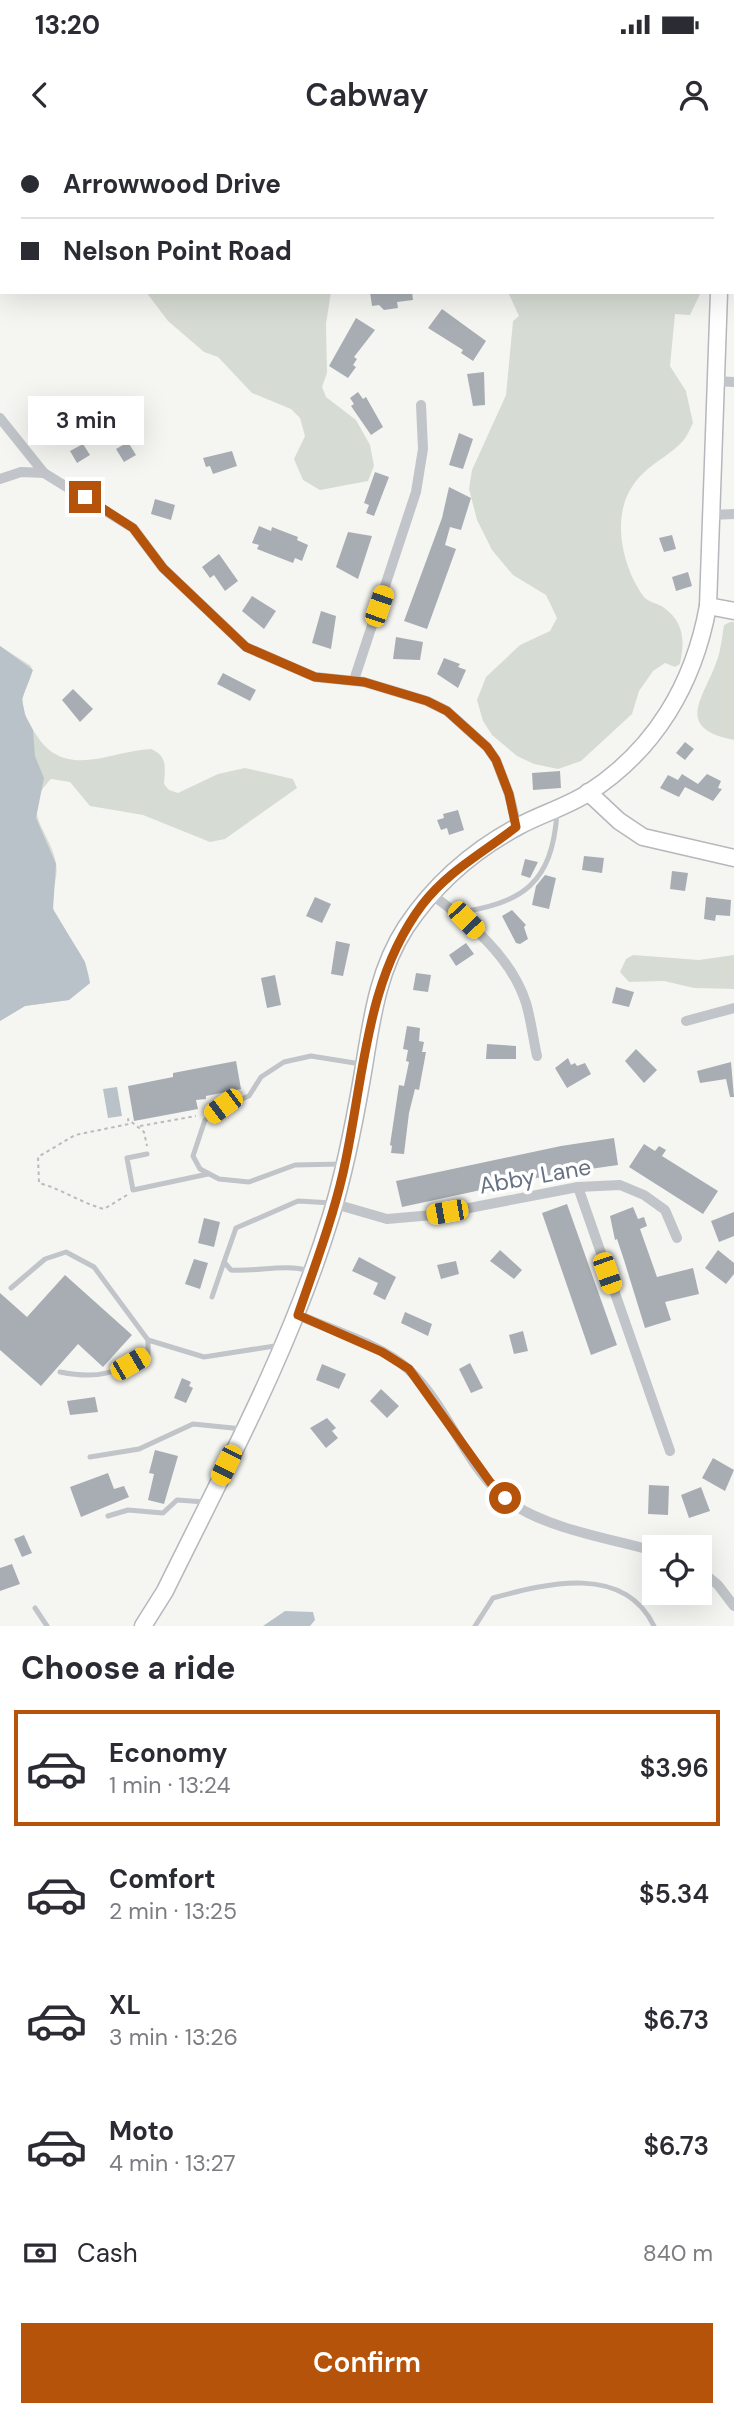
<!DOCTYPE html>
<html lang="en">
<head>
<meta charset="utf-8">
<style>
	body { margin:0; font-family:"DM Sans",sans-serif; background:#f2f2f3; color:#2b2b33; height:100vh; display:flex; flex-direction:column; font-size:26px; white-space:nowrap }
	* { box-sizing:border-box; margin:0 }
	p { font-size:23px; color:#7c7c81 }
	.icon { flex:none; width:38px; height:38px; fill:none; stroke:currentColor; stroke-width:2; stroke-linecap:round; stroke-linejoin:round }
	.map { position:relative; height:1486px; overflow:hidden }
	.sheet { display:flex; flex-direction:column; background:#fff; flex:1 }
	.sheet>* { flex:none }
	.guide { position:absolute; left:0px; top:0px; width:735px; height:154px; box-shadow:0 7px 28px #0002; display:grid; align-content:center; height:154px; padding:0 21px; background:#fff }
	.buttons { position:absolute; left:642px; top:1395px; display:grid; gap:14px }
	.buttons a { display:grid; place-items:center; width:70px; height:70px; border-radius:0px; background:#fff; box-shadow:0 7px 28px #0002; font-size:35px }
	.end { position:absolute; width:32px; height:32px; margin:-16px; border:9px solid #b45309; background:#fff; box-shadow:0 0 0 4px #fff }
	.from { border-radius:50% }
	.bubble { position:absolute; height:49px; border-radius:0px; background:#fff; box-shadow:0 7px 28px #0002; font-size:23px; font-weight:600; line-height:49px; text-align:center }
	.car { position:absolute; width:21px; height:42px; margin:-21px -10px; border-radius:9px; box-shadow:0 0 5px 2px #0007; background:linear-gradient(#f5c518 24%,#345 0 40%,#f5c518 0 76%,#345 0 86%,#f5c518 0) }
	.guide b { display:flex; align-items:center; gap:24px; height:66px; font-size:26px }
	.guide b+b { border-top:2px solid #e1e1e2 }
	.guide i { width:18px; height:18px; background:#2b2b33 }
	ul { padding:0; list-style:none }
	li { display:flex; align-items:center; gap:21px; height:116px; margin:0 14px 10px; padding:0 7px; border:4px solid transparent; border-radius:0px }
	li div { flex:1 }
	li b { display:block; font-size:26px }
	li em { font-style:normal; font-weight:600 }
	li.active { border-color:#b45309 }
	li>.icon { width:63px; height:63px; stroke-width:1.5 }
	h2 { padding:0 21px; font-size:32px; line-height:84px }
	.pay { display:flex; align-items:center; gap:18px; height:77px; padding:0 21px; font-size:26px }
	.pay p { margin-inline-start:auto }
	.button { display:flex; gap:14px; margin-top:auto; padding:14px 21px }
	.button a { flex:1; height:80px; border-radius:0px; background:#b45309; color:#fff; font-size:28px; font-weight:600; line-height:80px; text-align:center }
	.status { display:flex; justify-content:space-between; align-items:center; height:49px; padding:0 35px; background:#fff; direction:ltr }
	.status svg { height:19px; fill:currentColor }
	header { display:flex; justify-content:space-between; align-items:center; height:91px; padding:0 21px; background:#fff; font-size:32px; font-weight:600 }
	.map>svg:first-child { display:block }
	.green { fill:#d6dcd4 }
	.water { fill:#b9c2c8 }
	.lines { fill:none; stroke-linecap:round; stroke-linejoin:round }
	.stream { stroke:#b9c2c8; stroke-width:3.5 }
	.building { fill:#a8adb4 }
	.secondary-casing { stroke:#b4b7bc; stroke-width:19 }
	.path { stroke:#b9bbbe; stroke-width:2; stroke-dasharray:3.5 3.5; stroke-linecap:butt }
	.lane { stroke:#c1c4c8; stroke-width:5 }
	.street { stroke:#c1c4c8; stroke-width:10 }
	.secondary { stroke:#fff; stroke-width:16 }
	.route { stroke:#b45309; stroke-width:9 }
	.labels { text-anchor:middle; stroke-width:7; stroke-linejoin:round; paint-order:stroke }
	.street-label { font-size:23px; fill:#667282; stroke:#fff }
</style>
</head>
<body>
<div class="status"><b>13:20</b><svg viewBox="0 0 49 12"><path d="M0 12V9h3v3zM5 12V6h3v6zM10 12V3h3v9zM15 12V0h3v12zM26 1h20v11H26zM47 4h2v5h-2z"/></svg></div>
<header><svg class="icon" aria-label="back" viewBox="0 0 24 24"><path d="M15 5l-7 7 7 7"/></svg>Cabway<svg class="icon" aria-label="person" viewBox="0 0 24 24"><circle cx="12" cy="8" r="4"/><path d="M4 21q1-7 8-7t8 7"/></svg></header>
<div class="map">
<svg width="734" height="1486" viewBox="0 0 734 1486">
	<rect width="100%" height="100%" fill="#f5f6f2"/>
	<g class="green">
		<polygon points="146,152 331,152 326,184 327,233 322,247 326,257 356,280 370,305 374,326 368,341 320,350 303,340 294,319 305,296 300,278 291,269 252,253 218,217 204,212 168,181"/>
		<path d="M508 152H701L690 175 675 174 670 226 686 251 693 283C690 289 687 297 682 302 665 320 642 326 628 354 613 385 624 430 644 457 648 462 657 463 663 467 684 482 685 500 680 524L675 527 665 523 653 531 639 551 632 574 581 621 558 629 534 624 517 616 492 595 483 581 477 560 486 537 520 505 550 491 557 478 546 455 513 435 492 410 477 380 469 349 472 330 506 255 513 181 519 176Z"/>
		<path d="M730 482H734V600C674 588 703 559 716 523 721 511 722 497 724 485Z"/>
		<path d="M0 506 31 526C35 538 20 551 23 566 25 577 31 587 37 596 66 640 110 611 151 609 168 616 165 628 164 644L169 650 178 653 218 634 245 628 293 639 297 648 225 699 210 702 143 675 90 666 70 642 51 639C18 672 50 690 56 723 59 739 49 755 54 771 63 796 87 811 90 843L69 860 25 866 0 881Z"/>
		<polygon points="633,815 699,820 734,815 734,849 694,848 664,841 629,842 620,832 626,819"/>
	</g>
	<g class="water">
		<polygon points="0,0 254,0 254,2 2,2 0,135"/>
		<polygon points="0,506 33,530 22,559 25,575 33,590 35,616 44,638 36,678 56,724 53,769 85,822 90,843 69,860 25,866 0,881"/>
		<polygon points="117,947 122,976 108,978 103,949"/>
		<polygon points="285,1471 313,1472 315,1480 310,1486 263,1486"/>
	</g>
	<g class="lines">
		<polyline class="stream" points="385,2 392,2"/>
	</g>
	<g class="building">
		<polygon points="370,152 412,152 413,160 397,162 398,168 384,170 379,165 372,166"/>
		<polygon points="442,169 486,201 473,221 461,213 463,210 428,188"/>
		<polygon points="356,178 375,190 354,217 357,219 353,225 356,227 348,238 329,226"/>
		<polygon points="484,232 485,265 473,266 467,234"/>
		<polygon points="358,252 363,259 366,257 383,287 371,295 351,266 354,264 350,258"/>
		<polygon points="459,293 473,299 463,329 449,325"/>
		<polygon points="128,302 136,315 124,322 116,309"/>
		<polygon points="83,304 90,315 77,323 70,311"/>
		<polygon points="232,311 237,326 213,334 210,326 206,327 203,318"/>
		<polygon points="375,332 389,337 374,376 366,373 369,365 364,363"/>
		<polygon points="449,347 471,358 461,390 450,387 445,405 456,409 427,489 404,481 442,378"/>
		<polygon points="155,359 175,365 171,380 151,374"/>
		<polygon points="259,386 271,391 272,387 298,397 297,400 308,405 302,421 295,418 293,423 257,409 259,405 252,403"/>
		<polygon points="348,392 372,396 358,439 336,427"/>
		<polygon points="672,395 676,409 664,412 659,398"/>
		<polygon points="219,414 238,441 225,451 214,435 210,438 202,427"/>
		<polygon points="688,432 692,446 676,451 672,437"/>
		<polygon points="252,456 276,471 264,489 242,471"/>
		<polygon points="321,471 336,476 331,509 312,503"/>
		<polygon points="396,497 423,502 420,520 393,519"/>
		<polygon points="444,518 460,524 458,527 466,530 458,548 437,534"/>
		<polygon points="223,533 256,550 250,561 217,544"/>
		<polygon points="73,549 93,569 80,582 62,560"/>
		<polygon points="685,602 694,609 685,620 676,613"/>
		<polygon points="560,631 561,648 533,650 532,633"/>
		<polygon points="682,634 698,644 707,634 721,641 718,648 722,649 713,661 685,647 679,657 660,648 668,635 678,640"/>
		<polygon points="458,670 464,690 449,695 447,688 441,690 437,680 444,678 443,674"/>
		<polygon points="584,716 604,718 602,733 582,730"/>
		<polygon points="525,719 538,722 530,738 521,735"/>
		<polygon points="672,731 688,733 685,751 670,749"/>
		<polygon points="545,735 556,738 549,769 532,765 536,746"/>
		<polygon points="315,757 331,764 322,783 306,776"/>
		<polygon points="706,757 731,760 730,776 716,775 715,781 704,779"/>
		<polygon points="512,770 526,785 524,787 528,799 520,804 516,803 502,776"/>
		<polygon points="336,801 350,804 343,836 331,834"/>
		<polygon points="466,803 474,814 456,826 449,815"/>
		<polygon points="416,833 431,835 428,852 413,850"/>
		<polygon points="275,835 281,865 267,868 261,838"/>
		<polygon points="616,847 634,852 629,867 612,863"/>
		<polygon points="407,886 420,888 419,901 424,902 422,912 426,912 419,950 415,949 409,973 404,1014 391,1013 392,1006 390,1005 399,945 404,946 409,922 406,921 408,910 403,909"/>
		<polygon points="487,904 516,906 516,919 486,919"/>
		<polygon points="636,909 657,930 644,943 625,921"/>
		<polygon points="568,918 571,925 575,923 577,926 585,923 591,934 567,948 555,928"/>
		<polygon points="236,921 241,949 206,956 206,959 196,960 198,969 134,981 128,946 173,937 173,933"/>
		<polygon points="731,922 734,957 730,957 726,939 700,943 697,931"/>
		<polygon points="614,998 618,1025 555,1034 402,1067 396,1041 561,1006"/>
		<polygon points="644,1004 655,1011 659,1006 666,1010 662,1016 718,1051 703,1074 629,1027"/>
		<polygon points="567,1064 617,1205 591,1215 542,1073"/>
		<polygon points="633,1067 638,1079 644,1077 647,1086 640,1089 657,1137 693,1128 699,1154 665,1162 671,1180 645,1188 624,1120 617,1099 615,1100 610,1076"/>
		<polygon points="734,1072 734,1096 719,1102 711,1081"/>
		<polygon points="204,1078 220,1082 214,1107 198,1103"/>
		<polygon points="500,1110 522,1130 514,1139 490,1121"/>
		<polygon points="718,1110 734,1123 734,1134 726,1144 705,1128"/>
		<polygon points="359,1117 396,1137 385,1160 373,1154 378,1143 352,1131"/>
		<polygon points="194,1119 208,1123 200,1149 185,1144"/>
		<polygon points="456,1121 459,1134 441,1139 437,1125"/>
		<polygon points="65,1135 132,1195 103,1227 78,1204 41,1246 0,1210 0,1153 27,1177"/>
		<polygon points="405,1172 432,1184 428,1196 401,1183"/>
		<polygon points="523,1191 528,1211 514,1214 509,1195"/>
		<polygon points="470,1223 483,1248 471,1253 459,1229"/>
		<polygon points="322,1224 346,1234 339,1249 316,1240"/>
		<polygon points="182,1238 191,1242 189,1246 193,1248 186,1263 174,1258"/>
		<polygon points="381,1249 399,1266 387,1278 370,1261"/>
		<polygon points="95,1257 98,1272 70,1275 67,1261"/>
		<polygon points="327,1278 336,1288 332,1291 338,1298 326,1308 310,1288"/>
		<polygon points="155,1310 178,1316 164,1364 148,1360 154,1334 149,1333"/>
		<polygon points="713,1318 734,1330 725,1351 702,1338"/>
		<polygon points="108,1333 114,1349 124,1346 129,1357 81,1377 70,1347"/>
		<polygon points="649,1345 669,1346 668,1375 648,1374"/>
		<polygon points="701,1347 710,1371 689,1378 681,1355"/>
		<polygon points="24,1395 32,1413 22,1417 14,1399"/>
		<polygon points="12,1424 20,1444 0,1451 0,1428"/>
	</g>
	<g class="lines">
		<g class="secondary-casing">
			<g id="secondary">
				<polyline points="709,0 710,2"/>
				<polyline points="719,152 708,466 734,471"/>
				<polyline points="588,652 619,681 643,697 734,718"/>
				<path d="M143 1486 165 1451C225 1329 291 1207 331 1076 345 1031 354 984 362 938 371 886 376 833 406 787 434 745 474 710 519 686 541 674 566 667 588 653 655 610 694 544 708 466"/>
			</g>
		</g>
		<g class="path">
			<polyline points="140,986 196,976"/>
			<path d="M127 1055 104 1069C81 1063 62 1049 39 1043L38 1017 75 995 129 984 128 979 144 992 147 1006"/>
		</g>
		<g class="lane">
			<path d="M456 773C523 763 552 744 557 673"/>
			<polyline points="147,1014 127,1018 133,1050 208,1034"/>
			<polyline points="341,1024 295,1025 249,1042 219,1039 200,1029 193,1016 205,980 224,966 249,956 261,937 284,922 311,916 361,924"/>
			<path d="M311 1131C285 1123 258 1132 231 1130L224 1122 236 1088 298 1061 332 1063"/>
			<polyline points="11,1148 45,1119 66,1112 94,1127 148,1200 204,1217 281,1205"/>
			<polyline points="212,1157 224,1122"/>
			<path d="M60 1232C100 1240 113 1233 148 1214V1200"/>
			<polyline points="90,1317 139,1309 193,1284 243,1289"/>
			<polyline points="108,1376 128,1370 163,1373 177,1360 205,1362"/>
			<polyline points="35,1468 47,1486"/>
			<path d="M475 1486 493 1458C548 1443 624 1424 654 1486"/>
		</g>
		<g class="street">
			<polyline points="733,116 734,116"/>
			<polyline points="714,241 734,242"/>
			<polyline points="0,278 44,333 21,332 0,339"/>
			<polyline points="44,333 133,388 163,428 246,507 315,537 364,542 427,561 447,571 487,607 496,620 509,654 517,687"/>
			<polyline points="711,375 734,374"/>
			<polyline points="354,540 416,352 423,309 421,265"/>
			<path d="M431 754C469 782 511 816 526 863 531 880 533 898 537 916"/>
			<polyline points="686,881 734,868"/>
			<polyline points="578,1047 670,1311"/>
			<polyline points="335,1064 387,1079 433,1075 578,1047 620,1045 644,1055 665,1070 677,1098"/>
			<path d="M298 1175C331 1190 382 1205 408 1229 450 1267 466 1332 513 1364 549 1389 612 1399 654 1411"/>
			<polyline points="700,1430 718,1445 734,1466"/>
		</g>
		<use href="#secondary" class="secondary"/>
	</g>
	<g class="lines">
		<path class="route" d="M85 357 133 388 163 428 246 507 315 537 364 542 427 561 447 571 487 607 496 620 509 654 516 687C483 713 448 731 422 765 364 842 364 942 343 1033 332 1081 314 1128 298 1175L382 1212 409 1229 490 1342 505 1358"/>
	</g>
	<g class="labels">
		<g class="street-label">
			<text transform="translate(535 1036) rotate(-10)" y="8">Abby Lane</text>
		</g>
	</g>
</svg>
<div class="buttons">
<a><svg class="icon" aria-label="locate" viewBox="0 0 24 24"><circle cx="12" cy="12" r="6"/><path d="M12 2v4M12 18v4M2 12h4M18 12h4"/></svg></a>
</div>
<i class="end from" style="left:505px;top:1358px"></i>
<i class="end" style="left:85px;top:357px"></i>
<div class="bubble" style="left:28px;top:256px;width:116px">3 min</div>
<i class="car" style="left:379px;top:466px;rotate:19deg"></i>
<i class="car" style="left:466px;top:780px;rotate:136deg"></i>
<i class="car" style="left:223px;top:966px;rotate:233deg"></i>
<i class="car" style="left:447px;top:1072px;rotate:260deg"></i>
<i class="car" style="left:607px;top:1133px;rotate:161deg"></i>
<i class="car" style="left:130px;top:1224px;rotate:60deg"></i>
<i class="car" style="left:226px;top:1325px;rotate:206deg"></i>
<div class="guide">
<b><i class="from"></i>Arrowwood Drive</b>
<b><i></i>Nelson Point Road</b>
</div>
</div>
<section class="sheet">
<h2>Choose a ride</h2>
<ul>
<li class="active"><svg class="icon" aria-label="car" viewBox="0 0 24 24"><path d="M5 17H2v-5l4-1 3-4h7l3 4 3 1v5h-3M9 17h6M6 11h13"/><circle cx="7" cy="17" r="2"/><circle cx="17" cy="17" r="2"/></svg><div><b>Economy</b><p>1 min · 13:24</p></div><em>$3.96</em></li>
<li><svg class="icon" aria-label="car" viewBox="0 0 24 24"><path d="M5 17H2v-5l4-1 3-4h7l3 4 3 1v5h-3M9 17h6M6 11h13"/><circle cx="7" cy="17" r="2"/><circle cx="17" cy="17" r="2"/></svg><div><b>Comfort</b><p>2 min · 13:25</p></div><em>$5.34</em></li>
<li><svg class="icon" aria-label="car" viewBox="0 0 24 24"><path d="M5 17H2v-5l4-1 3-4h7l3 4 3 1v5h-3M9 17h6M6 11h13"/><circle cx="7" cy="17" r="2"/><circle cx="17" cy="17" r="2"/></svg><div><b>XL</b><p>3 min · 13:26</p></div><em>$6.73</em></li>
<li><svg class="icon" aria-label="car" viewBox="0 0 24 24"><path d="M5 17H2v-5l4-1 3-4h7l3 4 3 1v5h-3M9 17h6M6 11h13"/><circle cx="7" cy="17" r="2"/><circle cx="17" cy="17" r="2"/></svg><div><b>Moto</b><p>4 min · 13:27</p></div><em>$6.73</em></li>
</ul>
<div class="pay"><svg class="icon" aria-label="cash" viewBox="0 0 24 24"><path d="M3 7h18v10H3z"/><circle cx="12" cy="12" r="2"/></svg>Cash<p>840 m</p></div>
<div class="button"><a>Confirm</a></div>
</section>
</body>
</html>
